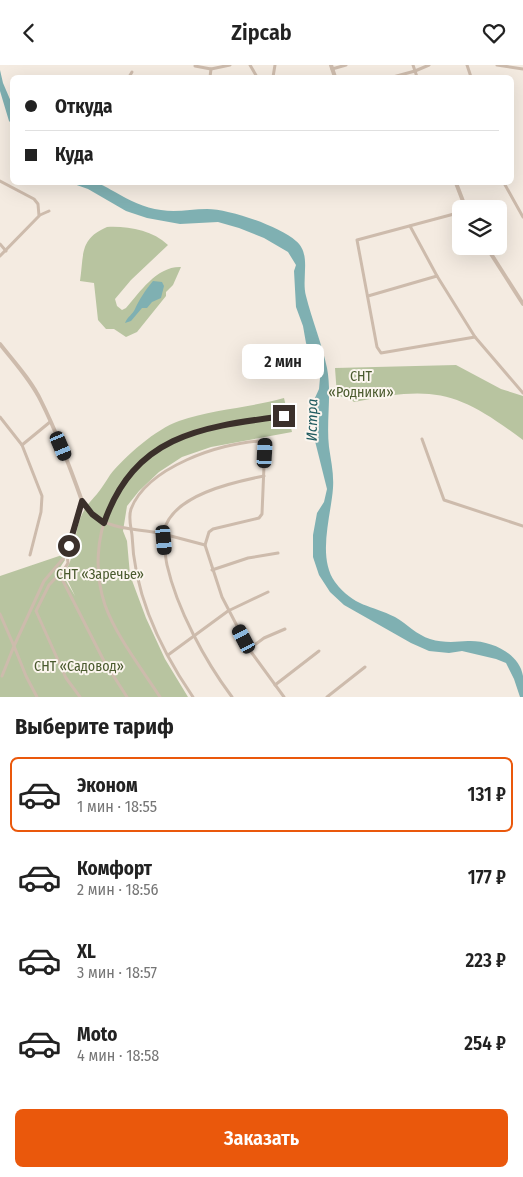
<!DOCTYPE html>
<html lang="ru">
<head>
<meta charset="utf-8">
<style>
	body { margin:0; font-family:"Fira Sans Condensed",sans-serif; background:#f2f2f2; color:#222; height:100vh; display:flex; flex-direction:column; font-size:19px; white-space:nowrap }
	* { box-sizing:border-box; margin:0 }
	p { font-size:16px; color:#767676 }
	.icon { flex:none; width:28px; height:28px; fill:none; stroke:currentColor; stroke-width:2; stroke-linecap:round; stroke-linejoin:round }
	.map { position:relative; height:632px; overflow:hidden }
	.details { display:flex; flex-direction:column; background:#fff; flex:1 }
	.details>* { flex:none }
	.top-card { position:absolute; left:10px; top:10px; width:504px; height:110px; border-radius:8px; box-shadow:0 5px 20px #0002; display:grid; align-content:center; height:110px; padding:0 15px; background:#fff }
	.tools { position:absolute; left:452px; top:135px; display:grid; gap:10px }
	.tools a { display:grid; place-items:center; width:55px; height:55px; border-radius:8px; background:#fff; box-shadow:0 5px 20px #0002; font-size:25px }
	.end { position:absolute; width:22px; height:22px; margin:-11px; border:6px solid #3b302b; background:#fff; box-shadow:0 0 0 2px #fff }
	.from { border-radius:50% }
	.bubble { position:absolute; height:35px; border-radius:8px; background:#fff; box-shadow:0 5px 20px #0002; font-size:16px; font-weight:600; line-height:35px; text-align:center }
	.car { position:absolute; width:15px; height:30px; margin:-15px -8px; border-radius:6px; box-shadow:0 0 4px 1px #0007; background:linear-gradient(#222 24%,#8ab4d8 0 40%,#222 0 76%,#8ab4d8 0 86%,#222 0) }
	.top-card b { display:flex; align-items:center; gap:18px; height:48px; font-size:19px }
	.top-card b+b { border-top:1px solid #e0e0e0 }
	.top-card i { width:12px; height:12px; background:#222 }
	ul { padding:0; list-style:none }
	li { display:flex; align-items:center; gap:15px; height:75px; margin:0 10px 8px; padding:0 5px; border:2px solid transparent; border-radius:8px }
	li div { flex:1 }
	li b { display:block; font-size:19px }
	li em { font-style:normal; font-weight:600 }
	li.active { border-color:#ea580c }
	li>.icon { width:45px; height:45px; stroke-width:1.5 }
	h2 { padding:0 15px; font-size:22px; line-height:60px }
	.action { display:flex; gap:10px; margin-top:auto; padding:10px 15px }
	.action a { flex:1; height:58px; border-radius:8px; background:#ea580c; color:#fff; font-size:20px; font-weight:600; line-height:58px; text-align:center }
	header { display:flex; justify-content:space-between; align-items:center; height:65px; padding:0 15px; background:#fff; font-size:22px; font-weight:600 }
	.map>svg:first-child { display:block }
	.green { fill:#b8c4a0 }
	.water { fill:#7fb0b2 }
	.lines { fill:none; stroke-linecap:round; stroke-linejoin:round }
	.minor { stroke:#cdbbac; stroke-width:3 }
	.tertiary { stroke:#cdbbac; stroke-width:4 }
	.route { stroke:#3b302b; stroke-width:6 }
	.labels { text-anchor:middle; stroke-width:4; stroke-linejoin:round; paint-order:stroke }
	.park-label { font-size:14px; fill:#4a5a2e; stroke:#fbf5ee }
	.water-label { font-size:15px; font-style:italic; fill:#1f5a5e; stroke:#fbf5ee }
</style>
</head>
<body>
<header><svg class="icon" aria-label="back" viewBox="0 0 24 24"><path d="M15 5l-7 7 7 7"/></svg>Zipcab<svg class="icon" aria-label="heart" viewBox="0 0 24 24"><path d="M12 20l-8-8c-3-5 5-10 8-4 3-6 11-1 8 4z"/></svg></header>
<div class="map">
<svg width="523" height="632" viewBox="0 0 523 632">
	<rect width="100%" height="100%" fill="#f4ebe1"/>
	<g class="green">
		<path d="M107 162C128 161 152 165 168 180L131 215 115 234 117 241 122 245 126 243C140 227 157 201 181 202L173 220 166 227V231L137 267 126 272 114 264H106L98 255 94 218 80 216C84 190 79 174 107 162Z"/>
		<path d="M456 300 501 324 523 331V375C458 326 434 320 354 337L349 333 337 331 335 303Z"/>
		<path d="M284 333 292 367 211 382 182 392 159 407 139 426 127 441 123 466 127 476 130 510 146 553 165 594 188 632H0V511L62 490 65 495 59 504 75 531 64 508C78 489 72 464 85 444 88 438 93 434 97 429 102 423 106 416 110 410 125 391 156 364 179 356 213 344 249 343 284 333Z"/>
	</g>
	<g class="water">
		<polygon points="0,5 3,18 12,39 12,59 9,56 0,26"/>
		<path d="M71 118C79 117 89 116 96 118 102 119 109 124 115 127 129 135 144 143 161 145 176 148 191 144 207 144 229 144 279 161 296 176 312 189 301 213 306 231 312 255 322 279 327 303 332 329 326 356 329 382 331 396 334 409 333 423 331 451 317 492 335 517 354 542 371 540 395 552 407 559 417 570 430 574 443 578 455 577 468 576 489 575 519 587 523 611 523 618 523 625 523 632H520L514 614 506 598 496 594 462 586 449 588 429 586 411 578 344 540 330 527 319 510 313 492V470L317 448 324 437 327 424 315 376 314 335 319 324 320 313 306 278 303 261 296 242 294 206 296 200 288 187 264 173 239 163 218 157 180 159 147 153 126 146 88 124Z"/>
		<path d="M153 216 162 217 164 221 161 233 152 237 147 243H142L131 256 125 258C127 252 133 249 135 244 139 235 146 224 153 216Z"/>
	</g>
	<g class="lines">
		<g class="minor">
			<polyline points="250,0 257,12"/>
			<polyline points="413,0 417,12"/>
			<polyline points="467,0 471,12"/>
			<polyline points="497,0 523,4"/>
			<polyline points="195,1 211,4 230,0"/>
			<polyline points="332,4 346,0"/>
			<polyline points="129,12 132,7"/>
			<polyline points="210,12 211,4"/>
			<polyline points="273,12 275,0"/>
			<polyline points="393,12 415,6 429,0"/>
			<polyline points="0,116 34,134 38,139 39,151 0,191"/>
			<polyline points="504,118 523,152"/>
			<polyline points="463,137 454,149 357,175 377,282 381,288 475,272"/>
			<polyline points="40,150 49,146"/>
			<polyline points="410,161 437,211 475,272 523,328"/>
			<polyline points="0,179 6,186"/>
			<polyline points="368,231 437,211"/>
			<polyline points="0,352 22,380"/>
			<polyline points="422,374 444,435 523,461"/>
			<path d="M83 436C102 467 128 462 160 468"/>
			<circle cx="163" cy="469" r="3.5"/>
			<path d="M164 466C172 430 234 417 264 411"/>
			<polyline points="167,470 205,480"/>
			<path d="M164 473C165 482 165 491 167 500 177 544 205 596 232 632"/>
			<polyline points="30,490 41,447 42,431 22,380 50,357"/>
			<polyline points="212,505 248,493 278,488"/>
			<polyline points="60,510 104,596 127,632"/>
			<polyline points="0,549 14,581 2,611"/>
			<polyline points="249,584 264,573 285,564"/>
			<polyline points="168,590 228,546 268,527"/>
			<polyline points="275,620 319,586"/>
			<polyline points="37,632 26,611 14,581 44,516 67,489"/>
			<polyline points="80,632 66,613 36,546 49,520 65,503 68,498 67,489 71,469 82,436"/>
			<path d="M160 632C142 604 116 571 105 540 83 474 115 400 179 372 211 358 250 356 284 351"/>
			<path d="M193 632C160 584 134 529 132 470 131 462 128 453 131 444 147 402 220 378 260 376L265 377 262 449 259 453 213 464 209 467 205 480 222 532 249 584 284 632"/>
			<polyline points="327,632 365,602"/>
		</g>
		<g class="tertiary">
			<polyline points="331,0 335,12"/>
			<polyline points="456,118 466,144"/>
			<polyline points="486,181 523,239"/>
			<path d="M0 279C14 297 31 315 41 336 57 368 70 402 82 436"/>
		</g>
	</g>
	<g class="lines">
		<path class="route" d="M69 481 82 436 92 449 104 458C135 369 202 362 284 351"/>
	</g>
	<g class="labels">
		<g class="park-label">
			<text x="361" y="316">СНТ<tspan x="361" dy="16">«Родники»</tspan></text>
			<text x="100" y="514">СНТ «Заречье»</text>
			<text x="79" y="606">СНТ «Садовод»</text>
		</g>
		<g class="water-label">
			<text transform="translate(312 355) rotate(-89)" y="5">Истра</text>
		</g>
	</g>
</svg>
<div class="tools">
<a><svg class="icon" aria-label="layers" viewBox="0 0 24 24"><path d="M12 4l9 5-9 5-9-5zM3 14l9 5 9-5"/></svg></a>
</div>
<i class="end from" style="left:69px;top:481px"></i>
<i class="end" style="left:284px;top:351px"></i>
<div class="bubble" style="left:242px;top:279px;width:82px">2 мин</div>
<i class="car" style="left:61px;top:381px;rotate:157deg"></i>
<i class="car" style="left:265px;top:388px;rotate:3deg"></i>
<i class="car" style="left:164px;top:475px;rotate:175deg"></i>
<i class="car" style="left:244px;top:574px;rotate:332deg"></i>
<div class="top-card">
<b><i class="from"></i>Откуда</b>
<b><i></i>Куда</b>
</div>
</div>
<section class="details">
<h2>Выберите тариф</h2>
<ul>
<li class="active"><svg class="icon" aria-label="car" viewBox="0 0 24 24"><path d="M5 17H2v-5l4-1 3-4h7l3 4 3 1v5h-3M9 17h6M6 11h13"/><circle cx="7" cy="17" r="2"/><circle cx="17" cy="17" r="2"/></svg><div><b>Эконом</b><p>1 мин · 18:55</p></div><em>131 ₽</em></li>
<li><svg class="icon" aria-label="car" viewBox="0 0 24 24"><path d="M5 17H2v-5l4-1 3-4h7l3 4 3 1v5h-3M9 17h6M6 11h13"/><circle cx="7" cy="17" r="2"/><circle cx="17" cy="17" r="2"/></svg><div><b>Комфорт</b><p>2 мин · 18:56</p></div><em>177 ₽</em></li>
<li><svg class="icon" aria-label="car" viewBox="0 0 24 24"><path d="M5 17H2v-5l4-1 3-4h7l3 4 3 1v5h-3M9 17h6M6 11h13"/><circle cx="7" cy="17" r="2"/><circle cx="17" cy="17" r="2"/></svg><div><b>XL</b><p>3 мин · 18:57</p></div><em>223 ₽</em></li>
<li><svg class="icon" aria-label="car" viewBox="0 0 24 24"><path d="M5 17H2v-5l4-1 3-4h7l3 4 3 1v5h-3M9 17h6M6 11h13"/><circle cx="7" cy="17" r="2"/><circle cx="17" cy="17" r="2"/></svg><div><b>Moto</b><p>4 мин · 18:58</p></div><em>254 ₽</em></li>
</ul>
<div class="action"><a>Заказать</a></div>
</section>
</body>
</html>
